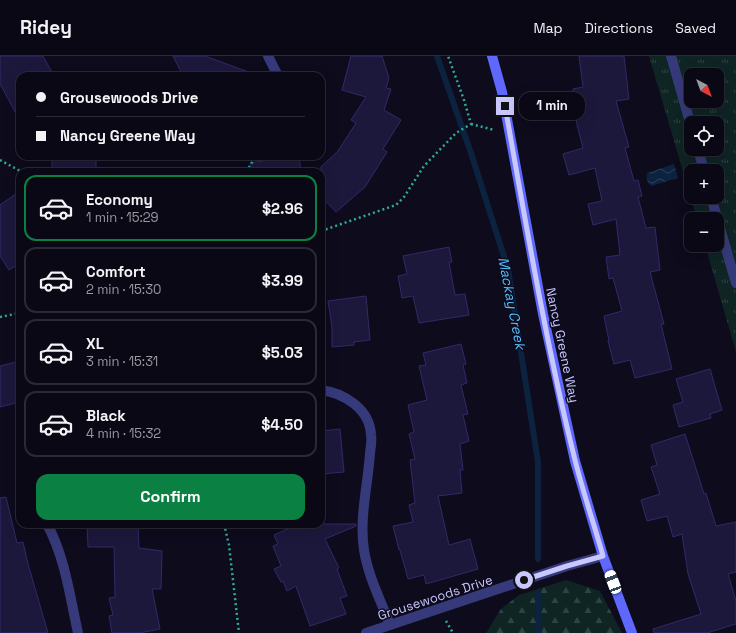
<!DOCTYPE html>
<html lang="en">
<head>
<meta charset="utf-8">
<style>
	body { margin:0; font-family:"Space Grotesk",sans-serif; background:#181622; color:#f1f3f6; height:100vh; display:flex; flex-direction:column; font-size:15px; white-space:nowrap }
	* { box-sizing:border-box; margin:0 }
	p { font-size:13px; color:#999aa0 }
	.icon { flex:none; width:22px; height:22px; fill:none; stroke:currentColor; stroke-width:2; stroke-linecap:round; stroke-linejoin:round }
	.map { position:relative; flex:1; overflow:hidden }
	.drawer { position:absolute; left:16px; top:112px; width:309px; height:360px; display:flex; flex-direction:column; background:#0a0815; border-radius:12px; box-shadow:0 4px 16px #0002,0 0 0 1px #2a2934 }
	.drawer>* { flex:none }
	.banner { position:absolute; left:16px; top:16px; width:309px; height:88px; border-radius:12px; box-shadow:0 4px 16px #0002,0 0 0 1px #2a2934; display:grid; align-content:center; height:88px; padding:0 20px; background:#0a0815 }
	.needle { width:26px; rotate:139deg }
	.tools { position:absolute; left:684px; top:12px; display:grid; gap:8px }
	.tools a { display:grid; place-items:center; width:40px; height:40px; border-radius:8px; background:#0a0815; box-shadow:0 4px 16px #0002,0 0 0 1px #2a2934; font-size:20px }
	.end { position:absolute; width:18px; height:18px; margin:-9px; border:5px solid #c8c7fe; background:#111; box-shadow:0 0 0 2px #111 }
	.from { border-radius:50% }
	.bubble { position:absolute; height:28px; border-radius:12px; background:#0a0815; box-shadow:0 4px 16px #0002,0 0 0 1px #2a2934; font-size:13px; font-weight:800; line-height:28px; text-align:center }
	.car { position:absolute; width:12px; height:24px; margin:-12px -6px; border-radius:5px; box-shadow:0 0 3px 1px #0007; background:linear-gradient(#fff 24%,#345 0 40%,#fff 0 76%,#345 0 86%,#fff 0) }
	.banner b { display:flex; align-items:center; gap:14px; height:38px; font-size:15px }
	.banner b+b { border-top:1px solid #2a2934 }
	.banner i { width:10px; height:10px; background:#f1f3f6 }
	ul { padding:7px 0 0; list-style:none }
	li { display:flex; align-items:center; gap:12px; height:66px; margin:0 8px 6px; padding:0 12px; border:2px solid #2a2934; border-radius:12px }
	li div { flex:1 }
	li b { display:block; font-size:15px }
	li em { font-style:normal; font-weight:800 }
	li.active { border-color:#0b8043 }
	li>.icon { width:36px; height:36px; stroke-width:1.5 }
	.cta { display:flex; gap:8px; margin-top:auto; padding:8px 20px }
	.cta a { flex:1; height:46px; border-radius:12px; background:#0b8043; color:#fff; font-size:16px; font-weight:800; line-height:46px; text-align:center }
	header { display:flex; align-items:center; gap:24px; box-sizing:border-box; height:56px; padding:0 20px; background:#0a0815; border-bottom:1px solid #2a2934 }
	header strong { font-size:19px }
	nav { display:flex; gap:22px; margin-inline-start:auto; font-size:14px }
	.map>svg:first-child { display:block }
	.forest { fill:url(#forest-firs) }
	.park { fill:url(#park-tufts); fill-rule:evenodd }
	.water { fill:url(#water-waves) }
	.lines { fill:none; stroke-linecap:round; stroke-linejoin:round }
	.stream { stroke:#0c233f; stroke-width:6 }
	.building { fill:#1c183c; stroke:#312a68 }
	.path { stroke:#2eab99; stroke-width:2.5; stroke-dasharray:2 3; stroke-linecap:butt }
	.lane { stroke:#373a7a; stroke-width:10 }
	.street { stroke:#373a7a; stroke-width:10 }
	.secondary { stroke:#5f68fd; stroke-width:10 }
	.route { stroke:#c8c7fe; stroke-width:5 }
	.labels { text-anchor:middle; stroke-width:3; stroke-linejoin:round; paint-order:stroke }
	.street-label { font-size:13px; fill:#c8c7fe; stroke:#0d0b1c }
	.water-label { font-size:14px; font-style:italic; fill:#56bdfd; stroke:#0d0b1c }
</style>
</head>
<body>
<header>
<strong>Ridey</strong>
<nav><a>Map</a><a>Directions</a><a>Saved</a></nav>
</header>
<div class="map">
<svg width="736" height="577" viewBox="0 0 736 577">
	<defs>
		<pattern id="forest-firs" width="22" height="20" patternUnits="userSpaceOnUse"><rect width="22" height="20" fill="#0e2523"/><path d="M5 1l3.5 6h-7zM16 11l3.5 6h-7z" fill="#304344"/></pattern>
		<pattern id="park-tufts" width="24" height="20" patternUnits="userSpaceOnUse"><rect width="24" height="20" fill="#0e2523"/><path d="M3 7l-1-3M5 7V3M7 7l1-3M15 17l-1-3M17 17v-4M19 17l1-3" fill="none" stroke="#304344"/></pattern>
		<pattern id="water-waves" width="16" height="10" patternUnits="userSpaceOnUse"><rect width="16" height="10" fill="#0c233f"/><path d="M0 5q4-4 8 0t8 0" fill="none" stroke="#2e415c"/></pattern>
	</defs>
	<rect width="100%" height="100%" fill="#0d0b1c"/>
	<polygon class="forest" points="566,524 600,535 622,577 486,577 501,553 519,539"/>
	<path class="park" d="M649 0H736V296L705 189H717V163H697ZM691 19H717V45H691ZM691 67H717V93H691ZM691 115H717V141H691Z"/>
	<path class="water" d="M674 108 678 122 651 130C647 126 646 123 647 117Z"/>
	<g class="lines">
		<g class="stream">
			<polyline points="437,0 471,97 508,213 538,406 538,503"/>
			<polyline points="538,537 539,577"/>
		</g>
	</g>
	<g class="building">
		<polygon points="0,0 43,0 54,20 20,20 20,65 0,28"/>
		<polygon points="173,0 205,0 254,18 254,20 183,20"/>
		<polygon points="351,0 382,0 389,22 386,32 391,33 384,54 401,64 383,93 387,96 365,131 336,156 321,140 321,111 338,95 356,67 351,64 366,41 342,34"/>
		<polygon points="579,0 624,0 629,43 616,45 629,91 625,92 634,125 638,124 642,140 638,141 646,172 655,171 660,214 650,216 664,268 661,268 672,313 635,322 630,304 614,308 608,285 609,285 604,260 622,255 613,222 609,223 606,201 620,199 616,163 593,169 588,148 602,145 595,112 569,119 563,98 583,92 577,69 573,33 583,31"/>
		<rect x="52" y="100" width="44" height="16"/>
		<polygon points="293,100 299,100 301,116 251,116 250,107"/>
		<polygon points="20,135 20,207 9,214 0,200 0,149"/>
		<polygon points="449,191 452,206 449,206 455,239 465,238 469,259 419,267 413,240 402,242 398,220 407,218 403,200"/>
		<polygon points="366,240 370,284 354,286 354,289 332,291 332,271 328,245"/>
		<polygon points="461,288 466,308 463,309 467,327 461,329 468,358 463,359 469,385 460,388 463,414 460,414 462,437 438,440 449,489 470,483 478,513 426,528 424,519 408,523 400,494 399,494 393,470 413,466 409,449 415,447 410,404 415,403 409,378 414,376 408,349 427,344 419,310 426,309 423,297"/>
		<polygon points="20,305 20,346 0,351 0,310"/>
		<polygon points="710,313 722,354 710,358 711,362 679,371 673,349 683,346 676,323"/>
		<polygon points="340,373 344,416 321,418 321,375"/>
		<polygon points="685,378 704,438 706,437 716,470 736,466 736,516 728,518 736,545 736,568 707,577 654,577 653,573 701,558 688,518 682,478 673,481 667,460 647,465 641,444 660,438 651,411 657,409 651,389"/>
		<polygon points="6,441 17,487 23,486 28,508 48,577 0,577 0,442"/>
		<polygon points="87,468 138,468 139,492 162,495 161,533 152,533 160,573 139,577 112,577 109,560 113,559 109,542 115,541 114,491 88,491"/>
		<polygon points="299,468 356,468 356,470 325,483 339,512 337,513 347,540 340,542 346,558 310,570 296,530 287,535 283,525 281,526 274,513 281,510 273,490 278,488 274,479"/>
	</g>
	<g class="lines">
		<g class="path">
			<polyline points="471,68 494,74"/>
			<polyline points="0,104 22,116"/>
			<polyline points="246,116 256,100"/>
			<polyline points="321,175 396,149 404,141 424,110 456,77 471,68 464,44 448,0"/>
			<polyline points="0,261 20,257"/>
			<polyline points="224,468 229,489 239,577"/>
			<polyline points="446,565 453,577"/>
		</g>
		<g class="lane">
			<polyline points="671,0 691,70"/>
			<polyline points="698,93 704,115"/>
			<polyline points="711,141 736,227"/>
		</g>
		<g class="street">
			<polyline points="268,0 278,20"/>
			<path d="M321 334C344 337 370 353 371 379 372 385 371 391 370 397 368 429 359 462 364 494 368 520 381 545 390 569"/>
			<path d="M47 468C65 501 70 541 78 577"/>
			<polyline points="366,577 567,510 603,500"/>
		</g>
		<polyline class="secondary" points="492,0 502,36 543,258 575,405 603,500 632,577"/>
	</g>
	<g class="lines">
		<path class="route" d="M505 50C526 168 546 288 575 404 583 436 594 468 603 500L567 510 524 524"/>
	</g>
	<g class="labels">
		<g class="street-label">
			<text transform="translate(563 289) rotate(78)" y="5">Nancy Greene Way</text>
			<text transform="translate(435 541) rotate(-18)" y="5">Grousewoods Drive</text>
		</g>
		<g class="water-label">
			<text transform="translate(512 247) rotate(79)" y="5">Mackay Creek</text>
		</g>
	</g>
</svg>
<div class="tools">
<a><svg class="needle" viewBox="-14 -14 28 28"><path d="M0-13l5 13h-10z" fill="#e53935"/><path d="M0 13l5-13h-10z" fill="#999aa0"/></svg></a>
<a><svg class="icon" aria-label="locate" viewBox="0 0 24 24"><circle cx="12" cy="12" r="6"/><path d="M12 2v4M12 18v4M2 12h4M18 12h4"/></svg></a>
<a>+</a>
<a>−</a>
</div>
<i class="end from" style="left:524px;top:524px"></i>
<i class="end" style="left:505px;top:50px"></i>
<div class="bubble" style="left:519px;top:36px;width:66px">1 min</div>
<i class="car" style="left:613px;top:526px;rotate:339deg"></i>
<div class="banner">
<b><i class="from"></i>Grousewoods Drive</b>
<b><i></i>Nancy Greene Way</b>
</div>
<section class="drawer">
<ul>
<li class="active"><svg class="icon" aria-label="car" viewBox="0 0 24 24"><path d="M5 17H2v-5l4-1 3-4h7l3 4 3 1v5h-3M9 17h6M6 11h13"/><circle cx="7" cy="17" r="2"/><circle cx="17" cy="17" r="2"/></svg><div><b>Economy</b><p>1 min · 15:29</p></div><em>$2.96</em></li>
<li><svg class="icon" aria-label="car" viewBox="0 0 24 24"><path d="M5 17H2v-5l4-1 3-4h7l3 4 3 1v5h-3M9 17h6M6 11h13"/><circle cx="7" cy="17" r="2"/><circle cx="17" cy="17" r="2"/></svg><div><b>Comfort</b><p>2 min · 15:30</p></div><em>$3.99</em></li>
<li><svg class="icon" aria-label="car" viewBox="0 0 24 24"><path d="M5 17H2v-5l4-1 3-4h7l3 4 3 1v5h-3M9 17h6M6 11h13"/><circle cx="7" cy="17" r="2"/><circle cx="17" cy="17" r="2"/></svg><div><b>XL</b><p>3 min · 15:31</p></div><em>$5.03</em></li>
<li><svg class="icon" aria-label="car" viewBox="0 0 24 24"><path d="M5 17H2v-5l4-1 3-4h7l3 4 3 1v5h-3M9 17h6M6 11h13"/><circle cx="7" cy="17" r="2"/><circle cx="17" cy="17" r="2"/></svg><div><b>Black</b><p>4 min · 15:32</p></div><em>$4.50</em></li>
</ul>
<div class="cta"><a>Confirm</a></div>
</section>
</div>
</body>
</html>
